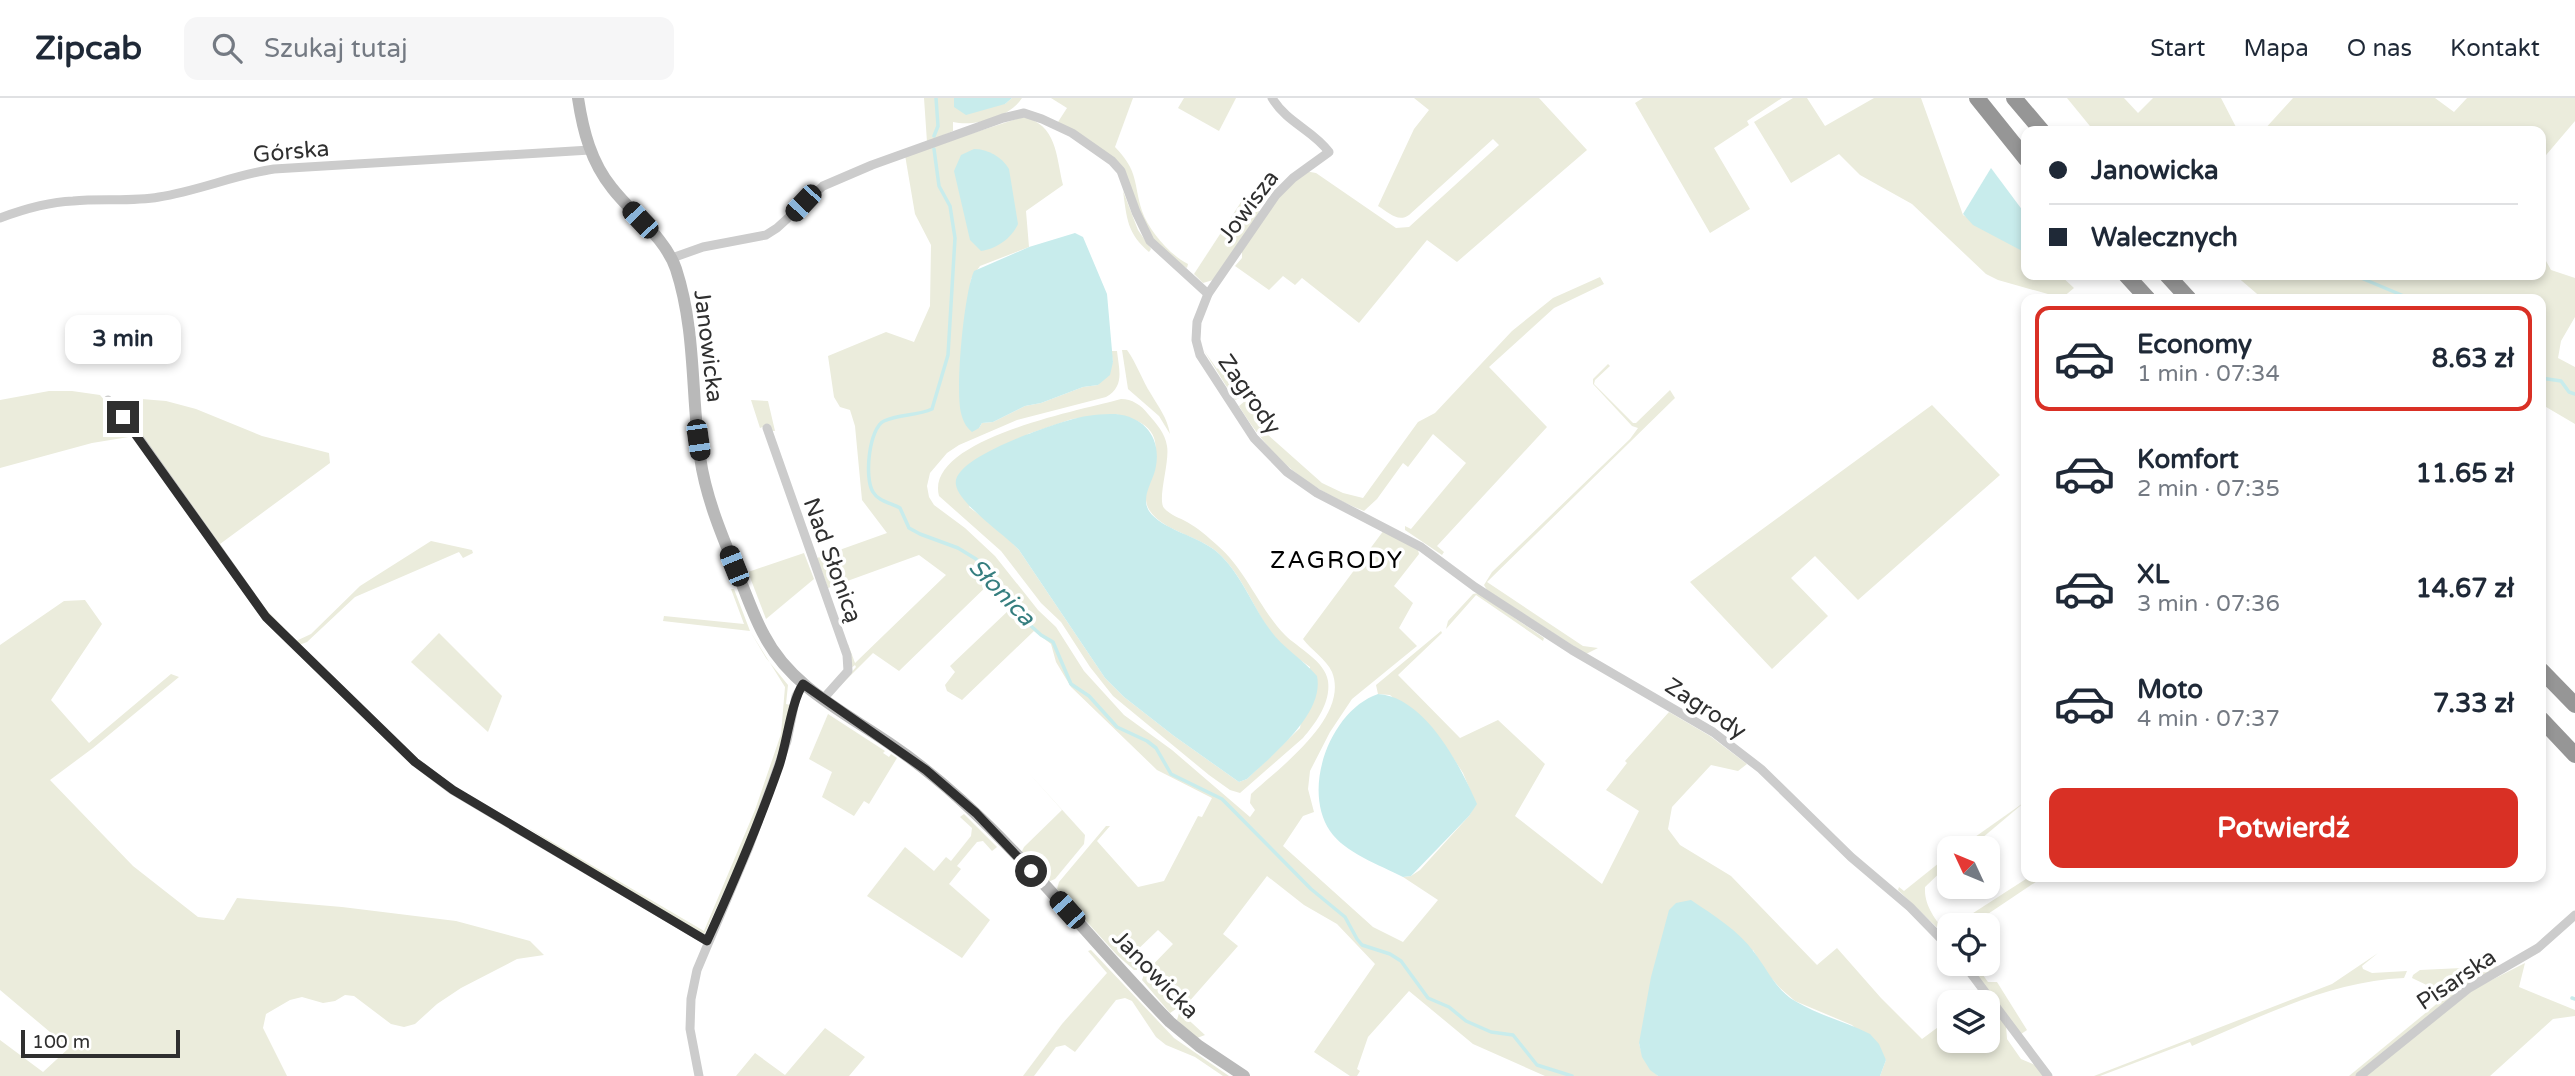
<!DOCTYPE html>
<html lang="pl">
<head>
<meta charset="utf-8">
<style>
	body { margin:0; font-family:"Varela Round",sans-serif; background:#f6f6f7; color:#1f2937; height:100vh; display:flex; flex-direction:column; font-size:26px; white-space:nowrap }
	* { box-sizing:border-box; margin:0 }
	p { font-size:23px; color:#747a83 }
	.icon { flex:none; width:38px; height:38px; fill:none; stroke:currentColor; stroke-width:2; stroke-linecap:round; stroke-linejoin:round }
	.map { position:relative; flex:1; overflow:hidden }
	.side { position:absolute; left:2021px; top:196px; width:525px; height:588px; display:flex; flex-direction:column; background:#fff; border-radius:14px; box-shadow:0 4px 10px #0003 }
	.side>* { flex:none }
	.hud { position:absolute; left:2021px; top:28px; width:525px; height:154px; border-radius:14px; box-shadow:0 4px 10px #0003; display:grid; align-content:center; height:154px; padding:0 28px; background:#fff }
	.needle { width:46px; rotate:314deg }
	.tools { position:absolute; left:1937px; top:738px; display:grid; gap:14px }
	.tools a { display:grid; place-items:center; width:63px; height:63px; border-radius:14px; background:#fff; box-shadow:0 4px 10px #0003; font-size:35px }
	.scale { position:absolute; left:21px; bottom:18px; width:159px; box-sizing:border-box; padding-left:7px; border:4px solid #2f2f2f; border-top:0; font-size:19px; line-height:24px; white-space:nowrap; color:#2f2f2f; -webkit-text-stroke:5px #fff; paint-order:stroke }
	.end { position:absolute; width:32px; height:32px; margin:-16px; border:9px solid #2f2f2f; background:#fff; box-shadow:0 0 0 4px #fff }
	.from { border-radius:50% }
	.bubble { position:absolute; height:49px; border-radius:14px; background:#fff; box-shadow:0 4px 10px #0003; font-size:23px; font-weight:700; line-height:49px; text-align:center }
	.car { position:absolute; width:21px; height:42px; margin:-21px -10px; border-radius:9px; box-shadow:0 0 5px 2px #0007; background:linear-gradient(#222 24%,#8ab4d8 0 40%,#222 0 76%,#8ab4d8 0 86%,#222 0) }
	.hud b { display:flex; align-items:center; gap:24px; height:66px; font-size:26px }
	.hud b+b { border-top:2px solid #e0e1e3 }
	.hud i { width:18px; height:18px; background:#1f2937 }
	ul { padding:12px 0 0; list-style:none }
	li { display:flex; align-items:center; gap:21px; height:105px; margin:0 14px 10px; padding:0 14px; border:4px solid transparent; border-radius:14px }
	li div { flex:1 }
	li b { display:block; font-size:26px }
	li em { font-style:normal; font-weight:700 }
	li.current { border-color:#d93025 }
	li>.icon { width:63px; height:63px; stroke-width:1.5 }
	.cta { display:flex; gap:14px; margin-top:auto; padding:14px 28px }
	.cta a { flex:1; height:80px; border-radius:14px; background:#d93025; color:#fff; font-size:28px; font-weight:700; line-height:80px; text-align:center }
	header { display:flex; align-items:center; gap:42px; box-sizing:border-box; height:98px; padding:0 35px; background:#fff; border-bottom:2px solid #e0e1e3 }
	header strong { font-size:33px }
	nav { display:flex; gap:38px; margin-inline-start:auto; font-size:24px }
	.search { width:490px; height:63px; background:#f6f6f7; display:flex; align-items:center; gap:18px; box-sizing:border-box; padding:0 24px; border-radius:14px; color:#747a83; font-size:26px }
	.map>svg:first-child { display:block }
	.green { fill:#ebecdc; fill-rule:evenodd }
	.water { fill:#c8ecec }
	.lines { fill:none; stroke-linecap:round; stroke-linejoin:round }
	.stream { stroke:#c8ecec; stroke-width:3.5 }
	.street { stroke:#ccc; stroke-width:9 }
	.secondary { stroke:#b9b9b9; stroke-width:12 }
	.highway { stroke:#969696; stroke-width:16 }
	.route { stroke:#2f2f2f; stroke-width:9 }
	.labels { text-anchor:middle; stroke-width:7; stroke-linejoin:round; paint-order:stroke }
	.street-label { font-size:23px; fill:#2f2f2f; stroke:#fff }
	.neighbourhood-label { font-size:24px; letter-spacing:2px; fill:#000; stroke:#fff }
	.water-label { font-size:24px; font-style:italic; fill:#357e7f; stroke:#fff }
</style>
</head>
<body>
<header>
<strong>Zipcab</strong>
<div class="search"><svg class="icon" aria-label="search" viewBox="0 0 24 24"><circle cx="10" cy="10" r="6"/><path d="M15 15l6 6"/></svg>Szukaj tutaj</div>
<nav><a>Start</a><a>Mapa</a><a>O nas</a><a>Kontakt</a></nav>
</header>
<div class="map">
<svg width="2575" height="978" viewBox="0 0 2575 978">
	<rect width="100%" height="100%" fill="#fff"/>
	<g class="green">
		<path d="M924 0H954V9L1005 6 1012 0H1022C1010 19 975 29 953 24V33L927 44Z"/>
		<path d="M1051 0H1133L1115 49C1139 74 1133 84 1142 113 1149 133 1170 157 1188 166L1187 170 1171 161 1154 143 1115 61 1085 39 1058 24 1067 10Z"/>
		<polygon points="1184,0 1236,0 1219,33 1178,10"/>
		<path d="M1414 0H1539L1587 52 1457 164 1427 142 1359 225 1302 180 1295 187 1283 178 1269 192 1235 168 1242 160V153L1278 98 1305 73 1316 75 1396 130 1409 129 1499 47 1493 41 1409 117C1398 125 1388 114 1378 108L1414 31 1429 12Z"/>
		<polygon points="1643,0 1782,0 1747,23 1749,27 1714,50 1750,111 1710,135 1635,5"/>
		<polygon points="1793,0 1807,0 1825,28 1874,0 1921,0 1963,117 2026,155 2026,177 2060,177 2074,190 2062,200 1998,182 1986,176 1912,106 1860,77 1839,56 1791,85 1754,24"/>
		<polygon points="2067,0 2124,0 2138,15 2153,0 2221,0 2238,33 2094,33"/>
		<polygon points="2293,0 2435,0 2454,14 2467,0 2575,0 2575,23 2541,63 2541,33 2263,33"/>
		<path d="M1023 19C1057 26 1056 58 1063 87L1026 113 1029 149 980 168 971 181 962 253 979 330 982 325 993 324 1025 308 1041 305 1083 289 1098 287 1113 264 1111 253H1117C1119 272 1125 288 1106 299L1017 322 959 347 947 355 930 375 927 388 929 399 934 407 965 430 995 458 1038 512 1056 529 1084 573 1124 617 1172 652 1250 719 1255 712 1250 705 1251 696C1279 670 1350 619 1332 574 1326 561 1311 552 1303 541L1384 432 1418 452 1419 456 1394 488 1413 505 1399 530 1417 548 1352 601 1330 634 1310 673 1308 691 1314 714 1303 718 1283 748 1373 829 1403 844 1438 802 1403 779 1411 778 1420 772 1469 718 1476 706 1463 675 1446 649 1390 597 1378 596 1376 587 1441 533 1442 535 1398 577 1460 640 1498 622 1545 666 1515 718 1602 786 1639 713 1606 692 1627 665 1625 663 1669 614 1710 638 1747 666 1738 673 1711 667 1672 709 1668 731 1680 747 1731 778 1817 867 1837 850 1881 900 1922 941 1949 921 1950 943H1988V905L2006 928 2007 941 2021 961 2035 967 2043 978H1880L1886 962 1852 927 1795 903 1780 890 1766 874 1753 852 1639 945C1642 959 1647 969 1658 978H1545L1473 946 1409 893 1368 939 1357 971 1360 973 1357 978H1350L1314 954 1375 866 1337 826 1304 807 1267 778 1223 836 1238 848 1180 914 1205 937 1197 940 1177 922 1179 915 1176 911 1170 915 1142 882 1144 876 1173 846 1158 832 1132 857 1141 866 1137 872H1134L1117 857 1057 791 1059 784 1106 728H1110L1097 743 1138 789 1164 783 1198 718 1202 719 1212 700 1157 672 1071 589 1056 564 1051 546 1034 533 962 602 947 593 945 587 955 574 950 568 1010 511 993 482 899 573 873 555 833 595 856 569 855 567 850 571 846 547 848 546 855 565 946 477 919 457 828 490 817 460 887 435 862 402 855 328 850 312 840 309 834 299 828 258 886 234 914 244 930 208 931 147 915 116 905 57Z"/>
		<path d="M1123 93 1138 132 1151 151 1149 154C1127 135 1127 121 1123 93Z"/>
		<polygon points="1243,101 1261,114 1213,182 1203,185 1194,176"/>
		<polygon points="2541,154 2551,172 2575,180 2575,219 2561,243 2558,260 2575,269 2575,326 2541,306 2541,201 2263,201 2235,177 2541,177"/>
		<path d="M1600 179 1604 186 1554 210 1489 269 1547 329 1437 448 1444 454 1442 457 1405 432V428L1411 431 1466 365 1433 336 1408 369 1403 365 1377 401 1364 413C1306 389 1272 362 1239 308L1245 303 1267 336 1322 385 1343 395 1363 400 1418 324 1435 315 1512 233 1553 200Z"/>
		<polygon points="1203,251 1217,271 1221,267 1243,299 1235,302"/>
		<path d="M1122 252H1127C1137 266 1142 282 1151 296 1159 310 1167 319 1170 336L1159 318 1128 291Z"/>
		<polygon points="1608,266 1610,268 1595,282 1594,286 1633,325 1636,325 1670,292 1675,300 1487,484 1583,548 1598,550 1586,556 1487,492 1484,487 1492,474 1630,341 1638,330 1632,328 1593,286 1593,281"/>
		<polygon points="49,293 72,293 100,297 135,338 92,345 0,370 0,302"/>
		<polygon points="117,299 166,303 196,311 262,338 329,355 330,365 220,446 262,507 296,543 311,536 360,488 431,443 472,452 473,455 463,460 459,454 355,499 307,544 299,547 261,508 115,304"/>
		<path d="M1121 301C1132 301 1141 307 1148 316 1156 325 1165 335 1167 348 1170 364 1157 401 1164 410 1170 417 1180 420 1187 424 1198 430 1208 439 1217 447 1246 472 1259 510 1285 537 1298 550 1325 563 1328 583 1331 604 1316 625 1303 640L1240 695 1230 692 1209 677 1113 598 1090 569 1061 524 1041 505 1001 453 939 398C924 341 1082 312 1121 301ZM1116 316C1124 319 1134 321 1141 325 1177 346 1133 390 1150 413 1163 433 1199 438 1217 454 1240 474 1251 504 1267 529 1278 546 1294 558 1310 569L1300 630 1247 681 1239 684 1174 638 1124 599 1105 580 1019 452 1002 434 969 409 1028 336 1072 321Z"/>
		<polygon points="751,302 768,303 775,333 772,333 770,326 760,330"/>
		<polygon points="1932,307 2000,377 1858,502 1815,458 1791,480 1828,518 1772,571 1690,484"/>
		<polygon points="804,455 814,481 766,521 748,474"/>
		<polygon points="731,491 734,491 750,533 766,560 788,587 786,606 790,607 780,649 745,748 704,837 579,763 525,728 704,833 755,712 781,636 785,589 750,533 663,523 664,518 744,526"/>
		<polygon points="1478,495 1544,540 1543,543 1476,497 1446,531 1448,523 1473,496"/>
		<polygon points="85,502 102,526 51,602 89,645 171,576 179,579 93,650 50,682 133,768 198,819 224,822 237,800 342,809 456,823 530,843 544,857 517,861 461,890 437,906 415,926 404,929 391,926 354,898 345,897 335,903 323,905 302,899 290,902 266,916 263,930 287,978 0,978 0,942 43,974 69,950 0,892 0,547 64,503"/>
		<polygon points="439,535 502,598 488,634 411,564"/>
		<polygon points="828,616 885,653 883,655 889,659 891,656 897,660 869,706 864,703 854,718 822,699 832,674 809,661"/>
		<polygon points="1026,672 1085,737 1084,746 1055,781 1048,784 1021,755 1024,749 1062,712"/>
		<polygon points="2026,703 1969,751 1958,751"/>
		<polygon points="964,716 997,749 992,753 983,743 977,744 957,768 961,771 949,786 990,822 962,860 867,798 905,749 934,773 946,759 951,763 971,738 972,730 960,719"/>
		<path d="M1949 757V766L1925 789C1924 807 1934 819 1944 833L1949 830V836L1945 837 1898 792 1899 789 1904 793Z"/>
		<polygon points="2029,779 2043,779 1970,828 1953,828"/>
		<polygon points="1091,852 1174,940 1229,978 1223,978 1195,959 1166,947 1156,939 1132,903 1125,900 1116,902 1075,954 1065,947 1056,949 1034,978 1023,978 1062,926 1107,875 1088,853"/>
		<path d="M2378 855 2362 868 2363 871 2372 875 2407 873 2404 880C2330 883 2260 919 2192 948L2190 944 2100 978H2094L2332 886Z"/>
		<polygon points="2525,865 2519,889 2575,912 2575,918 2553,921 2490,978 2365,978 2474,891"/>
		<polygon points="1968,866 1975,866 1988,884 1997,884 2027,932 2021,936"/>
		<polygon points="2504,868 2356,978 2349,978 2445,899 2437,892 2412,880 2413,877 2420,872"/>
		<polygon points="825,930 865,959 849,978 736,978 755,955 785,977"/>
	</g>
	<g class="water">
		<polygon points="954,0 1012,0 1005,6 966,17 954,9"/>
		<path d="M974 51C988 51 1002 59 1009 71L1018 126C1012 140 996 151 981 153L970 142 954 73 961 57Z"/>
		<polygon points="1991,70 2026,117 2026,155 1973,127 1963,116"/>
		<path d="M1075 135 1083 139 1107 196 1113 264 1110 277 1098 287 1083 289 1041 305 1025 308 993 324 982 325 979 330 972 334C966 329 963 323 961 315 955 291 964 195 974 173L1029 149Z"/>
		<path d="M1116 316C1144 319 1161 339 1156 368 1154 383 1140 398 1149 413 1162 432 1199 438 1217 454 1240 474 1251 505 1268 529 1281 549 1302 560 1317 578 1325 616 1271 658 1247 681L1239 684 1174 638 1124 599 1105 580 1019 452C1004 436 959 406 956 387 950 360 1051 327 1073 321 1087 317 1101 316 1116 316Z"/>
		<path d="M1378 596C1425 599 1460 667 1477 706L1469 718 1411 778 1403 779C1380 767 1345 755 1330 733 1301 690 1331 612 1378 596Z"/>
		<path d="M1691 802C1713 817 1738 832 1754 854 1767 871 1776 892 1795 903 1818 917 1846 924 1870 936L1879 946 1886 962 1880 978H1658L1650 972 1642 959 1639 945 1651 879 1669 812 1676 805Z"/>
	</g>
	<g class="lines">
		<g class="stream">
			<polyline points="934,38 938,28 936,0"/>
			<path d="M934 51 939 88 950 108 955 140 948 257 932 311C917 318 899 316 884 323 869 330 864 380 873 394 878 403 891 405 900 410L909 430 920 436 958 450 976 461 990 474 1020 518 1041 537 1053 544 1071 586 1089 598 1117 629 1147 643 1156 650 1171 676 1222 701 1311 791 1345 819 1357 841 1362 847 1390 856 1401 863 1428 900 1449 909 1466 923 1491 934 1513 937 1537 967 1572 978"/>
			<polyline points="2354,177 2411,201"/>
			<polyline points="2541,280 2561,283 2569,294 2575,296"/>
			<polyline points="2572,900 2575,901"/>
		</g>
		<g class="street">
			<path d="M1272 0C1288 26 1312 31 1329 54L1293 80 1276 97 1208 196 1197 224 1196 242 1200 257 1254 340 1287 374 1317 395 1421 449 1475 489 1572 552 1713 634 1761 671 1851 759 1910 809 1950 850"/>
			<path d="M0 120C24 111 48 104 73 103 101 100 131 104 159 99 198 93 234 77 274 71L590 52"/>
			<polyline points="672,160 703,149 766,137 777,130 823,88 872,67 1003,20 1024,15 1042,21 1072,35 1112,63 1121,73 1136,114 1150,143 1208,196"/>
			<polyline points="108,302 140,341 266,519 415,664 452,692 707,843"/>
			<polyline points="767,330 847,557 848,573 823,601"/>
			<polyline points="1964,866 2048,978"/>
			<polyline points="699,978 690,931 691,901 697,872 749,749 787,643 796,598 803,586"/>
			<polyline points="2360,978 2469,890 2538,850 2575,817"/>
		</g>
		<path class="secondary" d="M578 0C583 33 591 64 612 90 632 116 665 139 676 171 696 232 691 296 700 359 706 401 723 440 739 479 747 498 754 519 764 537 790 588 844 614 889 645 914 662 938 681 961 702 1036 770 1099 852 1170 924L1199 948 1244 978"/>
		<g class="highway">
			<polyline points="1977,0 2026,61"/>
			<polyline points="2014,0 2042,33"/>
			<polyline points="2126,177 2148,201"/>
			<polyline points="2167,177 2189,201"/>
			<polyline points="2541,572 2575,607"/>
			<polyline points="2541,621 2575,657"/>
		</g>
	</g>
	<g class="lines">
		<path class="route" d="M123 319 266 519 415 664 453 692 707 843C733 786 758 728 779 668 787 645 791 604 803 586L926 672 976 715 1031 773"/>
	</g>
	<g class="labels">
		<g class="street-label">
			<text transform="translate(291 53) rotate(-5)" y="8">Górska</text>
			<text transform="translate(1248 108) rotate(-53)" y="8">Jowisza</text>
			<text transform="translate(709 248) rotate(83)" y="8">Janowicka</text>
			<text transform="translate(1250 296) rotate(55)" y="8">Zagrody</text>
			<text transform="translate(833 462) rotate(70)" y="8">Nad Słonicą</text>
			<text transform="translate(1706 610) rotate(33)" y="8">Zagrody</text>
			<text transform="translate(1156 876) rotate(46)" y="8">Janowicka</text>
			<text transform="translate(2456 881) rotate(-34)" y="8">Pisarska</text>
		</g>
		<g class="neighbourhood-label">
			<text x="1337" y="470">ZAGRODY</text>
		</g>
		<g class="water-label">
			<text transform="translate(1002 494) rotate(46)" y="8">Słonica</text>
		</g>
	</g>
</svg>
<div class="tools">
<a><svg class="needle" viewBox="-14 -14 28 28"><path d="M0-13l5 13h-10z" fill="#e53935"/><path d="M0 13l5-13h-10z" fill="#747a83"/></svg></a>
<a><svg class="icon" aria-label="locate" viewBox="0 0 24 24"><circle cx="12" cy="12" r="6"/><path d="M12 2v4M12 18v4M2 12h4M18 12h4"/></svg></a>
<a><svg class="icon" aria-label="layers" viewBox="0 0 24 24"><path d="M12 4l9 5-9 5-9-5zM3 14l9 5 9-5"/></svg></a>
</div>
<div class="scale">100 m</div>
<i class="end from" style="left:1031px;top:773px"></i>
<i class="end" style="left:123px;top:319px"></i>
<div class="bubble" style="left:65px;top:217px;width:116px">3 min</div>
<i class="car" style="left:803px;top:105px;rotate:223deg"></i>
<i class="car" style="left:640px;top:122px;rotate:317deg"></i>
<i class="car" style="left:698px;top:342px;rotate:172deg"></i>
<i class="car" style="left:734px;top:468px;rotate:338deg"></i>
<i class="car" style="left:1067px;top:812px;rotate:318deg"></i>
<div class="hud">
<b><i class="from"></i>Janowicka</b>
<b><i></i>Walecznych</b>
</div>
<section class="side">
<ul>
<li class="current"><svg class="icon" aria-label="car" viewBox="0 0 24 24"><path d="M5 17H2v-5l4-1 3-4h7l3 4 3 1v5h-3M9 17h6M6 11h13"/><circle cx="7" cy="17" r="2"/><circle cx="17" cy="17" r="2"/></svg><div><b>Economy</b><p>1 min · 07:34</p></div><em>8.63 zł</em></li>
<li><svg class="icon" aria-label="car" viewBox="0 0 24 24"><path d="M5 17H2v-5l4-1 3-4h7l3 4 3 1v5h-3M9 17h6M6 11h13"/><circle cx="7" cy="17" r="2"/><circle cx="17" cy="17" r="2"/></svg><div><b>Komfort</b><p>2 min · 07:35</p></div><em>11.65 zł</em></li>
<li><svg class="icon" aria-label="car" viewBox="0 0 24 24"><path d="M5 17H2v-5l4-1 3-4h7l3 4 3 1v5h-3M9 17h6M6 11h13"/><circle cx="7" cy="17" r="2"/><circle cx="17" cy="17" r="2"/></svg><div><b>XL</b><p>3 min · 07:36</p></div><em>14.67 zł</em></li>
<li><svg class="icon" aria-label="car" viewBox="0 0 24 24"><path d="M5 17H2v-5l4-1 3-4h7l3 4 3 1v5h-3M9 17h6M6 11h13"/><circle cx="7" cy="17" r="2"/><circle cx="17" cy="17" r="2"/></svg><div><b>Moto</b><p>4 min · 07:37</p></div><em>7.33 zł</em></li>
</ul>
<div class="cta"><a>Potwierdź</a></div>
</section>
</div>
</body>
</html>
